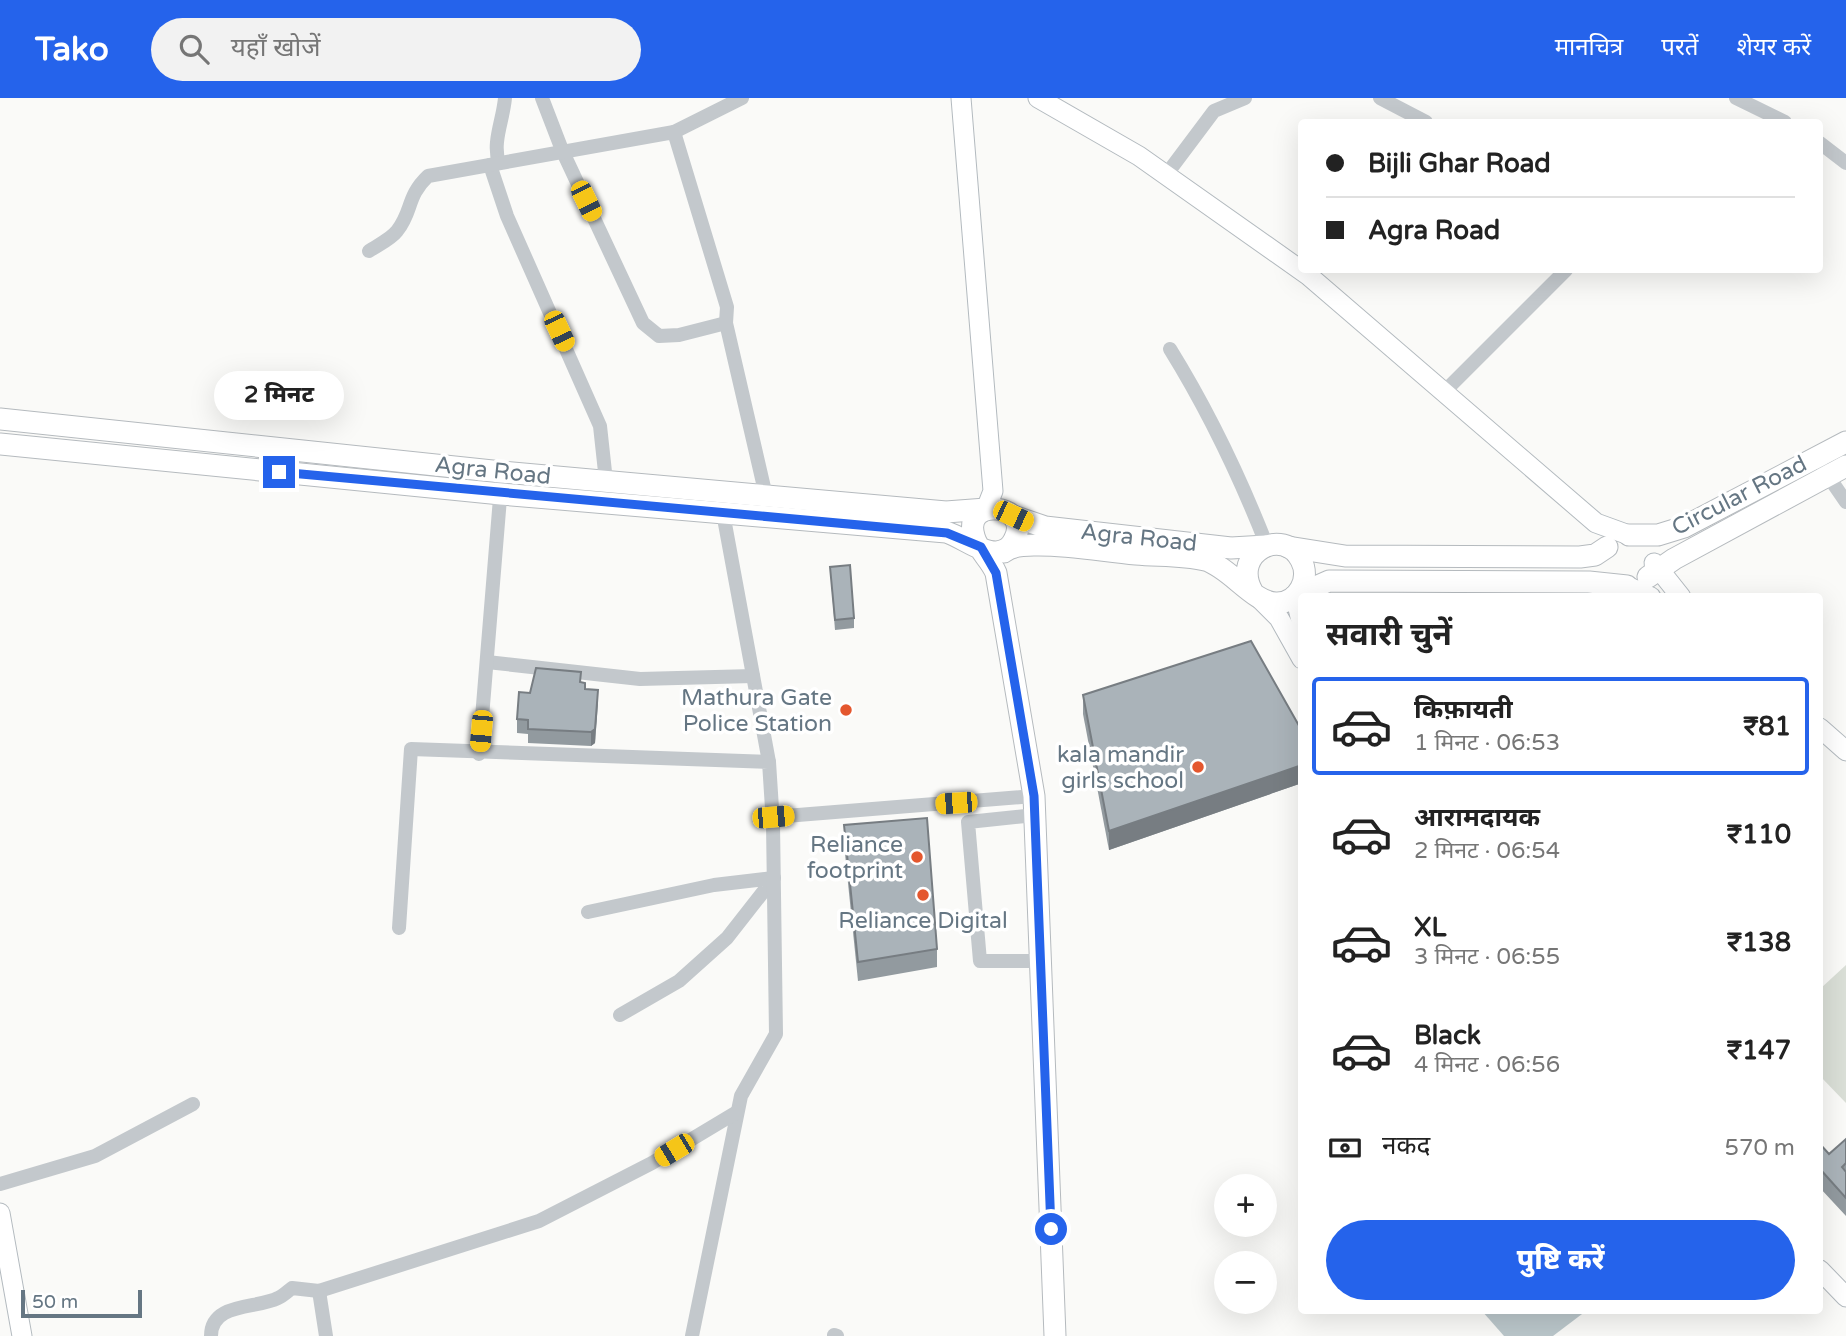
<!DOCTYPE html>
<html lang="hi">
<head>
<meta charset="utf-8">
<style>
	body { margin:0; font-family:"Varela Round","Noto Sans Devanagari",sans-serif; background:#f2f2f2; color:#222; height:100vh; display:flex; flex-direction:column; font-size:26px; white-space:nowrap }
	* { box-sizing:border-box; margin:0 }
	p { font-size:23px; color:#767676 }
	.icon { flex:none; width:38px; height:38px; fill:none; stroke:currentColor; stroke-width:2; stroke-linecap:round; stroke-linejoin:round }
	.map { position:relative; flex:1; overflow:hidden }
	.panel { position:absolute; left:1298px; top:495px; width:525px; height:721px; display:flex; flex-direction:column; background:#fff; border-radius:7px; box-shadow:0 7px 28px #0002 }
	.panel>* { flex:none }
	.top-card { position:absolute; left:1298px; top:21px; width:525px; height:154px; border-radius:7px; box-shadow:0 7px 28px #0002; display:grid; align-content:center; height:154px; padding:0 28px; background:#fff }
	.tools { position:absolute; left:1214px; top:1076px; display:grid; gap:14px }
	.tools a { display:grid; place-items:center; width:63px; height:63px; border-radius:50%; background:#fff; box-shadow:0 7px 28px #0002; font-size:35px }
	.scale { position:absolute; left:21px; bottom:18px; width:121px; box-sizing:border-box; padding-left:7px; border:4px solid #657683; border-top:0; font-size:19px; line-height:24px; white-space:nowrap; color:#657683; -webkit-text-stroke:5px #fff; paint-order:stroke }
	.end { position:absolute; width:32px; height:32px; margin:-16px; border:9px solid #2563eb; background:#fff; box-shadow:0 0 0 4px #fff }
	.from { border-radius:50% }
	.bubble { position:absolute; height:49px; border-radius:24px; background:#fff; box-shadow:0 7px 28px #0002; font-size:23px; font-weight:800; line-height:49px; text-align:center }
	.car { position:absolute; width:21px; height:42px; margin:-21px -10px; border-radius:9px; box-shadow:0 0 5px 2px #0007; background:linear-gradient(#f5c518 24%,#345 0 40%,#f5c518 0 76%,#345 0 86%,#f5c518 0) }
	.top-card b { display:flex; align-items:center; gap:24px; height:66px; font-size:26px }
	.top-card b+b { border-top:2px solid #e0e0e0 }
	.top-card i { width:18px; height:18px; background:#222 }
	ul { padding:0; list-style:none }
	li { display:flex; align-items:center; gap:21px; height:98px; margin:0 14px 10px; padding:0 14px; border:4px solid transparent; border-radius:7px }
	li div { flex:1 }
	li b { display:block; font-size:26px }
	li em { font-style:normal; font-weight:800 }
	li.selected { border-color:#2563eb }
	li>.icon { width:63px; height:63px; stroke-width:1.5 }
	h2 { padding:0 28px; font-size:32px; line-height:84px }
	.pay { display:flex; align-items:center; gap:18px; height:77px; padding:0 28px; font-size:26px }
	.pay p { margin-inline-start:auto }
	.primary-button { display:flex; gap:14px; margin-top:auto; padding:14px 28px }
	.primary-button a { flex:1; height:80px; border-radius:42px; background:#2563eb; color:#fff; font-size:28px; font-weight:800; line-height:80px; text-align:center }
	header { display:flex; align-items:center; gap:42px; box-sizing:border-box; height:98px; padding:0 35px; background:#2563eb; color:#fff }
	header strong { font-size:33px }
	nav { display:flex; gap:38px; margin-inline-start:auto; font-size:24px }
	.search { width:490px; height:63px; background:#f2f2f2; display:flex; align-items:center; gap:18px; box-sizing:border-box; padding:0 24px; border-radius:38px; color:#767676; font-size:26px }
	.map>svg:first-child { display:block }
	.green { fill:#dadfd7 }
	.water { fill:#bbc7cb }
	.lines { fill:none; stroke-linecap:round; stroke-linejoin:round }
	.secondary-casing { stroke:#b3babf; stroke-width:21 }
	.primary-casing { stroke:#b5babe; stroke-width:23 }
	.street { stroke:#c3c8cc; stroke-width:14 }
	.secondary { stroke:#fff; stroke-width:19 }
	.primary { stroke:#fff; stroke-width:21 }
	.wall { fill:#929a9f }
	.shaded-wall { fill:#777d82 }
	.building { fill:#aab3b9; stroke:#777d82; stroke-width:2 }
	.route { stroke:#2563eb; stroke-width:9 }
	.poi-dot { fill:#e4572e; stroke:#fff; stroke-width:2.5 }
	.labels { text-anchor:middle; stroke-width:7; stroke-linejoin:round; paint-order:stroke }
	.street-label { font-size:23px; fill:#657683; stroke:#fff }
	.poi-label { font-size:23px; fill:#657683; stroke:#fff; text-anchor:end }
</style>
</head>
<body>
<header>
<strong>Tako</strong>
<div class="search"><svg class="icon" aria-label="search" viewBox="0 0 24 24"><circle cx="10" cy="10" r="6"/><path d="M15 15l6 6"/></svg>यहाँ खोजें</div>
<nav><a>मानचित्र</a><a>परतें</a><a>शेयर करें</a></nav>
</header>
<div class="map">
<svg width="1846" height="1238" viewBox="0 0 1846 1238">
	<rect width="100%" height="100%" fill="#fafaf8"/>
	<polygon class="green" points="1846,867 1846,1005 1820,978 1820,891"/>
	<polygon class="water" points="1482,1213 1586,1213 1553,1238 1504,1238"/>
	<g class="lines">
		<g class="secondary-casing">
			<g id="secondary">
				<polyline points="961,0 993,393 986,411"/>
				<polyline points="1038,0 1139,58 1309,178 1596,425 1629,437"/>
				<polyline points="1654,465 1681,499"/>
				<polyline points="1627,488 1651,499"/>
				<polyline points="1295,498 1302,527"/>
				<polyline points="1259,500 1279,520 1302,561"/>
				<polyline points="1820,630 1846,653"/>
				<polyline points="0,1115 22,1238"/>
				<polyline points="1820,1172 1846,1199"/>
			</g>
		</g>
		<g class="primary-casing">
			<g id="primary">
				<polyline points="0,321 502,374 946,414 986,411"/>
				<path d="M0 346 501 396 946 434C962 439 981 455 997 454 1005 453 1011 449 1014 442 1034 406 962 397 974 438 977 451 991 462 996 475L1034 698 1055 1238"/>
				<polyline points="1013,418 1045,429 1231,450 1266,448"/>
				<polyline points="1629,437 1658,437 1684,429 1846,344"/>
				<polyline points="1288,449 1345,458 1580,459 1595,457 1607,449"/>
				<path d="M1004 454C1011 448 1024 447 1034 447 1067 446 1103 453 1136 456 1158 458 1183 457 1205 462 1230 469 1254 506 1277 505 1298 505 1311 481 1301 462 1284 428 1231 454 1252 493"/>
				<polyline points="1648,479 1674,461 1846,368"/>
				<polyline points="1295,498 1329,483 1589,484 1627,488"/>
			</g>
		</g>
		<g class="street">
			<polyline points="542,0 562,52 643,225 659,238 679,237 726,225"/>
			<polyline points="1380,0 1426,24"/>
			<polyline points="1736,0 1785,24"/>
			<polyline points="674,34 742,0"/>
			<polyline points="1820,45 1846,65"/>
			<path d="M499 65C492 44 503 23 505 0"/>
			<polyline points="490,67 507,118 600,328 606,383"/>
			<polyline points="1166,77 1214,13 1245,0"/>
			<path d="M369 153C378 147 391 141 397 133 413 113 406 99 428 78L674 34 727 209 726 225 766 398"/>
			<path d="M1170 251C1209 314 1240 379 1267 448"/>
			<polyline points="1444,294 1566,172"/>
			<polyline points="1824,372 1846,404"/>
			<polyline points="723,415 769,664"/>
			<polyline points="487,564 640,581 753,578"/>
			<polyline points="479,656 501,388"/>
			<polyline points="1035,717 968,724 980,863 1040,863"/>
			<polyline points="773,719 1034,698"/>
			<polyline points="588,814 714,787 774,780 727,840 679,883 620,917"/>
			<polyline points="399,830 411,651 769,664 773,726 776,936 741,998 692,1238"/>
			<polyline points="0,1086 95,1058 193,1006"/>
			<polyline points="319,1193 326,1238"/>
			<polyline points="834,1237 837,1238"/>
			<path d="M211 1238C211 1204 257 1211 278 1200 283 1198 288 1193 292 1190L319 1193 539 1123 652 1065 737 1014"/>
		</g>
		<use href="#secondary" class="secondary"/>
		<use href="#primary" class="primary"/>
	</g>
	<g class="wall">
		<polygon points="830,469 854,520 854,530 835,532"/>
		<polygon points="581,585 598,606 595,645 591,648 528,645 528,636 517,635 517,621 530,595"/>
		<polygon points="1083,597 1302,633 1302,685 1109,752 1083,616"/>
		<polygon points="844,727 937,851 937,869 858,883 844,746"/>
		<polygon points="1846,1041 1846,1118 1820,1090 1820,1046 1829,1056"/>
	</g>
	<g class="shaded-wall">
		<polygon points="598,592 595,645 591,648 591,634"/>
		<polygon points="1302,667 1302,685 1109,752 1109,733"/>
	</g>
	<g class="building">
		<polygon points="850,467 854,520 835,522 830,469"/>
		<polygon points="1251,543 1302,633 1302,667 1109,733 1083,597"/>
		<polygon points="536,570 581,574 580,584 585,585 585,591 598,592 595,631 591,634 528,631 528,622 517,621 519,594 530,595"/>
		<polygon points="927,720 937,851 858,864 844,727"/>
		<polygon points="1846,1041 1846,1065 1842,1069 1846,1074 1846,1100 1820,1071 1820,1046 1829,1056"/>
	</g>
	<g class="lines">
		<polyline class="route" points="279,374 947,435 981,449 996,475 1034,698 1051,1131"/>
	</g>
	<g class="poi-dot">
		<circle cx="846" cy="612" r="7"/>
		<circle cx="1198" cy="669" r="7"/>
		<circle cx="917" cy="759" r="7"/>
		<circle cx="923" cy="797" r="7"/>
	</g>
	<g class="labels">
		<g class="street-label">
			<text transform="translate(493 372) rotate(6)" y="8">Agra Road</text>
			<text transform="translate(1739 397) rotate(-27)" y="8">Circular Road</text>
			<text transform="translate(1139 439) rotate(6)" y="8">Agra Road</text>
		</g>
		<g class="poi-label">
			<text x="832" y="607">Mathura Gate<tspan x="832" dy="26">Police Station</tspan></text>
			<text x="1184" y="664">kala mandir<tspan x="1184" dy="26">girls school</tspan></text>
			<text x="903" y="754">Reliance<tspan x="903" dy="26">footprint</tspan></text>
			<text x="923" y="830" text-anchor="middle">Reliance Digital</text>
		</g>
	</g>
</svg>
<div class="tools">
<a>+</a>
<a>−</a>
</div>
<div class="scale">50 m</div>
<i class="end from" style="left:1051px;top:1131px"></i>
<i class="end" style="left:279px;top:374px"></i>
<div class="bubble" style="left:214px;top:273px;width:130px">2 मिनट</div>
<i class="car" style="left:586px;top:103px;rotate:154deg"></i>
<i class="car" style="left:559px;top:233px;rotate:155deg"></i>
<i class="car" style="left:1013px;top:418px;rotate:115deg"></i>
<i class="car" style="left:481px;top:633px;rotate:185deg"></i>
<i class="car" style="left:956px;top:705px;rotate:266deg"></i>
<i class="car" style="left:773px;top:719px;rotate:85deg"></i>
<i class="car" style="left:674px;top:1052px;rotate:239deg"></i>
<div class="top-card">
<b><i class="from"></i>Bijli Ghar Road</b>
<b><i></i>Agra Road</b>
</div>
<section class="panel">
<h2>सवारी चुनें</h2>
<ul>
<li class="selected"><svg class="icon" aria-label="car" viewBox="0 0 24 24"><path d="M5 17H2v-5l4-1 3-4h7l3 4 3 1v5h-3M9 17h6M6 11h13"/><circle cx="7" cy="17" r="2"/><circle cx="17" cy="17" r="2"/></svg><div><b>किफ़ायती</b><p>1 मिनट · 06:53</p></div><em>₹81</em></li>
<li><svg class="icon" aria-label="car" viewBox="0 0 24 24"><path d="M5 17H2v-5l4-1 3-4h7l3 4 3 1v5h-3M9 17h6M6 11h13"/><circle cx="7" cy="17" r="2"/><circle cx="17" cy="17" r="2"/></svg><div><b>आरामदायक</b><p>2 मिनट · 06:54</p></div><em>₹110</em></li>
<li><svg class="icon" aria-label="car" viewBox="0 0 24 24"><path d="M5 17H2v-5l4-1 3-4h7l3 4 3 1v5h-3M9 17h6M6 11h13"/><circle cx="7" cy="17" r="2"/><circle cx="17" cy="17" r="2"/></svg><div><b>XL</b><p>3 मिनट · 06:55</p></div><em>₹138</em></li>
<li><svg class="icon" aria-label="car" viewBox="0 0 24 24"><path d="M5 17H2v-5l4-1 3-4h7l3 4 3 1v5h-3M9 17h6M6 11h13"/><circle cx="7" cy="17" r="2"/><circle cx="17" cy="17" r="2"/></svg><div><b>Black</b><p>4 मिनट · 06:56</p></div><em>₹147</em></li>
</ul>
<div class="pay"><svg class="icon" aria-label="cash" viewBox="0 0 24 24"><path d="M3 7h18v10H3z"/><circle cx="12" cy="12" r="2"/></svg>नकद<p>570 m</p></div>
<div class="primary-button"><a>पुष्टि करें</a></div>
</section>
</div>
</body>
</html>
